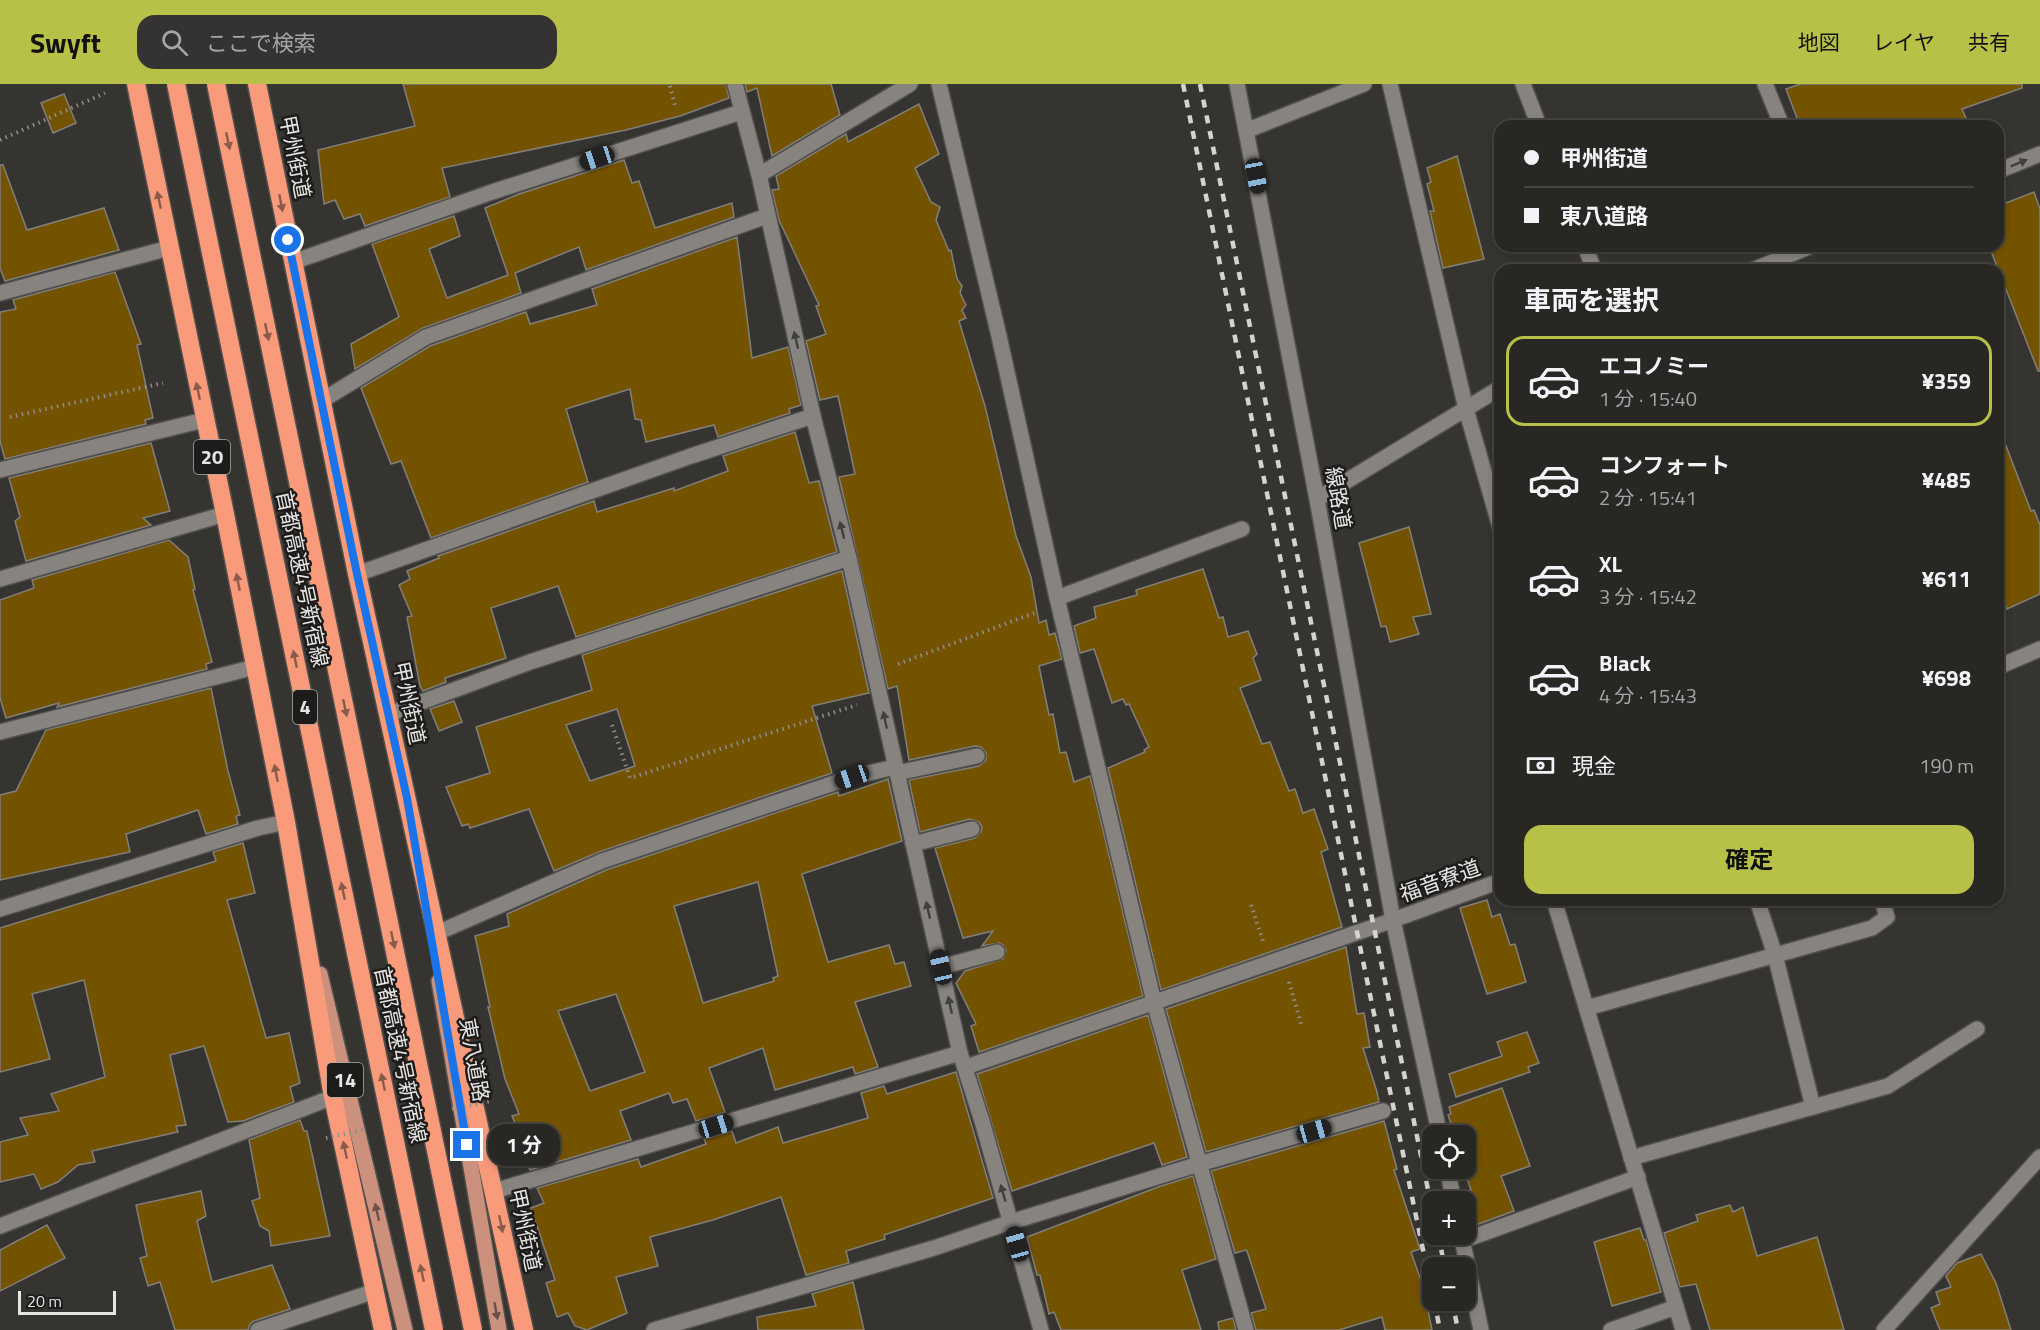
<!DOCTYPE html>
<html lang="ja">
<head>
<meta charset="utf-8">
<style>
	body { margin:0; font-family:"Titillium Web","Noto Sans JP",sans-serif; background:#343331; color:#f1f3f6; height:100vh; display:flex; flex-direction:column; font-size:22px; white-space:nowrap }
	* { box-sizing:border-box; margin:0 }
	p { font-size:20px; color:#a5a5a6 }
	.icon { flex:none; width:33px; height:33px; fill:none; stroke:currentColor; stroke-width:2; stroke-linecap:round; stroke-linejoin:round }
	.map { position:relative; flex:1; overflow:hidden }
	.panel { position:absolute; left:1494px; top:180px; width:510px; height:642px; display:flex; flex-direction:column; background:#282724; border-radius:18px; box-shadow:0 3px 9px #0003,0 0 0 2px #444441 }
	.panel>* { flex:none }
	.hud { position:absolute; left:1494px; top:36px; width:510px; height:132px; border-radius:18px; box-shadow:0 3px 9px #0003,0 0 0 2px #444441; display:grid; align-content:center; height:132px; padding:0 30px; background:#282724 }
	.controls { position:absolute; left:1422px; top:1041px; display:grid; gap:12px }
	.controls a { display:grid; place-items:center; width:54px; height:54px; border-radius:12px; background:#282724; box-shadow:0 3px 9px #0003,0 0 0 2px #444441; font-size:30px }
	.scale { position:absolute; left:18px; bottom:15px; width:98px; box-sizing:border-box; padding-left:6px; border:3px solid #e7e5e3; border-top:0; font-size:16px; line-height:21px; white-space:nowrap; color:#e7e5e3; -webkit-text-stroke:4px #1d1c1a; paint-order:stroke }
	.end { position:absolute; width:27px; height:27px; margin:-14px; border:8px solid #1a73e8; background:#fff; box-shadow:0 0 0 3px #fff }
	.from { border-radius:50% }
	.bubble { position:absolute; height:42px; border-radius:18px; background:#282724; box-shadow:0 3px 9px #0003,0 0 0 2px #444441; font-size:20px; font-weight:700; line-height:42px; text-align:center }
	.car { position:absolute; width:18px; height:36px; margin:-18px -9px; border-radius:8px; box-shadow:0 0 4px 2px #0007; background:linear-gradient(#222 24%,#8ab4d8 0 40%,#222 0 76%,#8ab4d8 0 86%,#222 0) }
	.hud b { display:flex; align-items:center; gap:21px; height:57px; font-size:22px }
	.hud b+b { border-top:2px solid #444441 }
	.hud i { width:15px; height:15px; background:#f1f3f6 }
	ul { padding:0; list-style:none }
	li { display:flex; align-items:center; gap:18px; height:90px; margin:0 12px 9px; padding:0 18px; border:3px solid transparent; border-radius:18px }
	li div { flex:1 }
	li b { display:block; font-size:22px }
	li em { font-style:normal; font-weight:700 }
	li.selected { border-color:#b7c147 }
	li>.icon { width:54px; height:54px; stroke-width:1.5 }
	h2 { padding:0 30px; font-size:27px; line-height:72px }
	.pay { display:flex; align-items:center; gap:15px; height:66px; padding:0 30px; font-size:22px }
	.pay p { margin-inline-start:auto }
	.primary-button { display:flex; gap:12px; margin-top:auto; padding:12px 30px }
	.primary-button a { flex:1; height:69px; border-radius:18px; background:#b7c147; color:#111; font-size:24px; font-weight:700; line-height:69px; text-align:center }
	header { display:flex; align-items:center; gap:36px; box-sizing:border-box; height:84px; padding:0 30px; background:#b7c147; color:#111 }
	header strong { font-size:28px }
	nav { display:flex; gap:33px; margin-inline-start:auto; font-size:21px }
	.search { width:420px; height:54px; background:#343331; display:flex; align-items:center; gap:15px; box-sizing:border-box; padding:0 21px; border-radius:18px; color:#a5a5a6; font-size:22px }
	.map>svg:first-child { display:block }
	.building { fill:#745300; stroke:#817f7a; stroke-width:1.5; fill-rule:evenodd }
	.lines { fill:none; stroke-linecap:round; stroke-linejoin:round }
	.lane-casing { stroke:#52504d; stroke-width:18 }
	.street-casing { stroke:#52504d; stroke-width:18 }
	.primary-casing { stroke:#52504d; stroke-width:18 }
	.highway-casing { stroke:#52504d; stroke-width:21 }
	.path { stroke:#8f8d8a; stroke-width:4; stroke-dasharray:1.5 4.5; stroke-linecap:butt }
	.lane { stroke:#878480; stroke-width:15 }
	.street { stroke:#878480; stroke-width:15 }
	.primary { stroke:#cb917c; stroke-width:15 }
	.highway { stroke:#f99a7a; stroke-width:18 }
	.rail { stroke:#d5d3d0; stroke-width:4.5; stroke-dasharray:8 8; stroke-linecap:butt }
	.highway-bridge-casing { stroke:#52504d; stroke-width:21; stroke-linecap:butt }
	.path-bridge { stroke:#8f8d8a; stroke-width:4; stroke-dasharray:1.5 4.5; stroke-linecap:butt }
	.highway-bridge { stroke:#f99a7a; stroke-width:18 }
	.oneway { fill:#8b5b4a }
	.oneway2 { fill:#42403e }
	.oneway3 { fill:#6b5146 }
	.route { stroke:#1a73e8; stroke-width:8 }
	.labels { text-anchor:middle; stroke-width:5; stroke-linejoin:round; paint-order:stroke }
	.shield { fill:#1d1c1a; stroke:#aaa9a7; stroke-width:1.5 }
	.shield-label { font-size:20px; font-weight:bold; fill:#e7e5e3 }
	.street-label { font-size:21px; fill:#e7e5e3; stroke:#1d1c1a }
</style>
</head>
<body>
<header>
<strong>Swyft</strong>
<div class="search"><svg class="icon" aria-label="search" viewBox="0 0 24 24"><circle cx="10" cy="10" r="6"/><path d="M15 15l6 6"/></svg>ここで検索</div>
<nav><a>地図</a><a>レイヤ</a><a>共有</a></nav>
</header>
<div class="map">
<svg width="2040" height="1246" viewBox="0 0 2040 1246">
	<rect width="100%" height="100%" fill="#363430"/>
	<g class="building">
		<polygon points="403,0 726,0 729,14 680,32 626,46 442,84 450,113 365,142 360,130 344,135 335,116 324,120 318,66 415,42"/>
		<polygon points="745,0 831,0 840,31 772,72 757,4 747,8"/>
		<polygon points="1800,0 2022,0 2022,4 1962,25 1966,34 1944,42 1800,42 1786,5"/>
		<polygon points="64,10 76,39 53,49 41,19"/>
		<polygon points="919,20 939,70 915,84 931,118 940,123 936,136 949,167 951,166 957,195 962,202 960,209 966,221 962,226 966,234 959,237 985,322 1016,452 1031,493 1039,539 1046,536 1049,551 1055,549 1062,575 1039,582 1049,631 1053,630 1060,669 1066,668 1074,698 1090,692 1143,912 979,968 971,942 976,940 956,899 965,887 1003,875 1006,866 1003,861 999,859 982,862 993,847 963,854 935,764 975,754 981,748 982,743 979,738 970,735 920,748 909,696 979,682 986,676 986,669 981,663 975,662 909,676 897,602 888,605 839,393 855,390 838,312 820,316 806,257 826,250 816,222 819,221 779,136 772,106 779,105 776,92 846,50 848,58"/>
		<polygon points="1457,72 1484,175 1443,184 1430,127 1434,127 1427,100 1431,98 1427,84"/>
		<polygon points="624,76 632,99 639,97 655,144 732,119 734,133 586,186 579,163 515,189 521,209 423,244 355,285 351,260 399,233 372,160 454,132 460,152 429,165 447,214 508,191 485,124 519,110"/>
		<polygon points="0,81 3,81 27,146 104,124 119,166 5,197 0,184"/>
		<polygon points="2034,108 2040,125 2040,287 2038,287 1989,162 1998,162 1998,122"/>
		<polygon points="737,153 752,274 788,263 801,321 789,325 790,329 718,353 714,341 646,358 641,336 635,335 630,305 566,325 588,398 431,454 401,377 391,380 361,304 430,262 526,228 530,240 597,221 592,205"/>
		<polygon points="115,188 141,260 137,261 153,334 145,336 146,340 5,375 0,357 0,228 16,225 13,216"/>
		<polygon points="2000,346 2031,427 2034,426 2040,441 2040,510 2007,525 1998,506 1998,347"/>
		<polygon points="795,348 809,399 819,397 837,468 576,553 558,502 491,524 506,574 445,594 446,598 423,607 420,602 407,533 412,532 399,501 410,495 407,487 439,474 438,472 594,417 597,428 674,404 674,407 728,387 723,372"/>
		<polygon points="151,359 170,427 143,434 151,441 26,477 15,437 20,433 9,394"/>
		<polygon points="1409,443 1431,530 1413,533 1419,550 1390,558 1386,542 1381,543 1359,459"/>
		<polygon points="169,456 188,473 195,505 193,506 212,578 206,580 207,585 57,623 59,619 6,634 0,614 0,516 34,504 32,496"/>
		<polygon points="1203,485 1219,534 1223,533 1228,553 1248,547 1257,570 1253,574 1261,596 1240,604 1262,660 1270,658 1289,707 1295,705 1303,729 1314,725 1328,765 1321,768 1342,843 1161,906 1108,684 1145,668 1144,666 1149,663 1129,620 1126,621 1123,615 1112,619 1094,565 1080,569 1074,542 1096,534 1094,523 1137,511 1136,506"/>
		<path d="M842 487 869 609 812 622 832 689 599 768 554 787 529 725 470 744 468 740 462 742 446 703 490 689 476 643 592 606 582 571ZM617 625 635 682 590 697 566 641Z"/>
		<polygon points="211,604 228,687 240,731 236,732 238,740 206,750 198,726 126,750 130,768 0,796 0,711 16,707 46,646"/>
		<polygon points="454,617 462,638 439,647 430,625"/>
		<path d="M888 695 902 757 802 790 828 878 889 861 895 880 904 878 911 902 855 918 878 983 855 990 853 983 775 1006 763 964 709 984 725 1028 696 1037 687 1015 673 1019 669 1009 620 1027 631 1056 530 1086 517 1056 521 1054 512 1032 519 1030 505 995 488 923H490L475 852 509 842 507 830 606 786 838 708 839 712ZM758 798 778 892 773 894 774 897 703 919 674 822ZM616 910 645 988 590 1007 558 927Z"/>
		<polygon points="243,759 255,809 227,816 266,954 289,949 300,999 290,1003 294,1018 243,1037 228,1038 204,962 170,971 186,1041 176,1042 178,1048 92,1067 95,1078 78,1081 58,1098 41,1105 34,1090 0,1098 0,1058 28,1051 20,1034 59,1027 51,1010 105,993 84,896 32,910 50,975 0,988 0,844 216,777 213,768"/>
		<polygon points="1487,816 1492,833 1500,830 1510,861 1515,860 1526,898 1487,910 1460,824"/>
		<polygon points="1346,863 1357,930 1364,929 1370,963 1363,964 1377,1008 1379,1018 1206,1068 1166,925"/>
		<polygon points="1148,931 1187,1073 1162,1081 1154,1059 1012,1107 977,990"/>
		<polygon points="1527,948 1539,979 1528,983 1530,988 1456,1013 1449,990 1502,972 1497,958"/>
		<polygon points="956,988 993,1114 884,1151 885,1155 846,1167 849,1179 806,1191 781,1113 713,1136 650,1153 658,1182 616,1193 627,1229 587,1246 575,1242 568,1229 557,1233 546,1199 555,1196 531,1124 544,1119 537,1104 638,1075 641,1083 706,1060 704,1055 732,1047 736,1059 778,1043 783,1059 868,1034 861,1009 884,1002 887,1010"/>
		<polygon points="1502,1004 1530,1082 1501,1092 1514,1127 1473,1142 1462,1109 1471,1106 1464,1086 1468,1085 1466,1079 1466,1052 1455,1052 1448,1031 1451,1030 1449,1023"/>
		<polygon points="300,1036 304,1047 307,1047 330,1152 271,1162 269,1147 260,1142 252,1117 260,1114 249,1056"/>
		<polygon points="1384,1037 1397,1085 1394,1086 1420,1165 1411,1168 1423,1202 1432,1246 1385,1246 1382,1233 1339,1246 1256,1246 1251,1229 1266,1225 1247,1167 1246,1166 1235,1169 1211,1087"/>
		<polygon points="1193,1092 1216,1175 1182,1186 1201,1246 1061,1246 1054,1228 1049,1230 1040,1191 1037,1191 1027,1153 1158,1103"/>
		<polygon points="201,1107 206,1132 197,1137 212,1198 272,1181 290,1225 254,1237 250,1240 248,1246 175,1246 160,1198 148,1202 140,1174 147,1172 136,1121"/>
		<polygon points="1730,1121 1733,1128 1743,1123 1757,1172 1817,1153 1844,1246 1710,1246 1696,1200 1680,1203 1664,1149 1698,1137 1696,1131"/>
		<polygon points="47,1141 65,1174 0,1207 0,1166"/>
		<polygon points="1640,1144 1644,1156 1646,1156 1661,1208 1612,1222 1594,1158"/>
		<polygon points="1981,1170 1996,1199 2011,1246 1940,1246 1931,1224 1940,1220 1936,1208 1951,1203 1946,1192 1957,1179"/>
		<polygon points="853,1198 864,1246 758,1246 757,1233 816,1222 812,1210"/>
		<polygon points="1233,1234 1236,1246 1219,1246 1218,1238"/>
	</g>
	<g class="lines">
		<g class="lane-casing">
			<g id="lane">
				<polyline points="293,178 492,108 741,28"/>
				<polyline points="0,209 169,164"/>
				<polyline points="321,317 426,253 767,132"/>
				<polyline points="0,386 204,336"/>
				<polyline points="357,490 691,372 813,332"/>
				<polyline points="0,495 225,430"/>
				<polyline points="1057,514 1242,445"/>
				<polyline points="389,630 530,578 849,474"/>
				<polyline points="897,689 977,672"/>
				<polyline points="913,760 972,745"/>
				<polyline points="1757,816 1775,871 1813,1023"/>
				<polyline points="0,825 258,744 286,738"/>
				<polyline points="1393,836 1440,1052"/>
				<polyline points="437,849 602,777 852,693 895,683"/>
				<polyline points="941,883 997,868"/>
				<polyline points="1587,924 1872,844 1887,833 1882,816"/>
				<polyline points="1631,1074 1888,1002 1977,945"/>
				<polyline points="1447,1084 1454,1118"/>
				<polyline points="1461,1150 1481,1246"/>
				<polyline points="1462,1157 1638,1093"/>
				<polyline points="258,1246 375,1207"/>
				<polyline points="1611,1246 1676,1223"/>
				<polyline points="1884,1246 2040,1073"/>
			</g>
		</g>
		<g class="street-casing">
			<g id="street">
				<polyline points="735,0 759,91 813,332 849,474 960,969 982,1037 1041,1246"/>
				<polyline points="939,0 999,252 1057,514 1154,918 1246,1246"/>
				<polyline points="1237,0 1317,415 1393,836"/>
				<polyline points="1390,0 1466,325 1500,443"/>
				<polyline points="1523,0 1539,42"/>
				<polyline points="1765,0 1782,42"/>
				<polyline points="1248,46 1364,0"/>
				<polyline points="1998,87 2040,70"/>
				<polyline points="759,91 910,0"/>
				<polyline points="1585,162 1594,186"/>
				<polyline points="1753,186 1811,162"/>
				<polyline points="1317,415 1500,304"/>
				<polyline points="1998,583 2040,565"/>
				<polyline points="0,648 255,583"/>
				<polyline points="1554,816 1683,1246"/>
				<polyline points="966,983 1385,839 1500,797"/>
				<polyline points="494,1107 960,969"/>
				<polyline points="0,1142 333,1013"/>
				<polyline points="654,1246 934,1164 1011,1138 1199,1080 1383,1027"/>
			</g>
		</g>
		<g class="primary-casing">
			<g id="primary">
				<polyline points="320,890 405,1246"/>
				<polyline points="439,897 499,1246"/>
			</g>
		</g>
		<g class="highway-casing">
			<g id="highway">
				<polyline points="136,0 225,430 286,738 333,1013 383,1246"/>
				<polyline points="257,0 357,490 524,1246"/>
			</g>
		</g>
		<g class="path">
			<polyline points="670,2 676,25"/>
			<polyline points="0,56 105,9"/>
			<polyline points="10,333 163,299"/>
			<polyline points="898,580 1037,528"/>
			<polyline points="612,641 630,694 857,621"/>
			<polyline points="1251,821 1263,857"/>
			<polyline points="1289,898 1302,943"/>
		</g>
		<use href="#lane" class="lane"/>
		<use href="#street" class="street"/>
		<use href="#primary" class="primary"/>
		<use href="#highway" class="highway"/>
		<g class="rail">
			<polyline points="1183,0 1357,848 1432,1209"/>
			<polyline points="1200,0 1432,1125"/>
			<polyline points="1438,1150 1445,1184"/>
			<polyline points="1434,1216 1440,1246"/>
			<polyline points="1452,1216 1458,1246"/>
		</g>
		<g class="highway-bridge-casing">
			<g id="highway-bridge">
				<polyline points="176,0 434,1246"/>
				<polyline points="216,0 473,1246"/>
			</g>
		</g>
		<g class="path-bridge">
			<polyline points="452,1025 491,1017"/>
			<polyline points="326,1054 366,1045"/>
		</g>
		<use href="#highway-bridge" class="highway-bridge"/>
	</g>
	<defs><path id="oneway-solid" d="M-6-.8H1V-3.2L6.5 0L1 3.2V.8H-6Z" transform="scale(1.5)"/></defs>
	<g class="oneway">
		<use href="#oneway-solid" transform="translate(228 57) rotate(78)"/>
		<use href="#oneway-solid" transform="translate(159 116) rotate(-102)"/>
		<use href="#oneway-solid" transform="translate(281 119) rotate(79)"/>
		<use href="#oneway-solid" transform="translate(267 248) rotate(78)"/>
		<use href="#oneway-solid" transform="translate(198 307) rotate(-102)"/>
		<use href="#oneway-solid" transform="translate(238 498) rotate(-101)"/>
		<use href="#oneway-solid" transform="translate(295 575) rotate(-102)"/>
		<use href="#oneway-solid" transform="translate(345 624) rotate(78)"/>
		<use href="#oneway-solid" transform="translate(276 689) rotate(-101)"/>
		<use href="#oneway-solid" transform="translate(343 807) rotate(-102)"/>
		<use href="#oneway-solid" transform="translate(393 856) rotate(78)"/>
		<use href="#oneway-solid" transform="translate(383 998) rotate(-102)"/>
		<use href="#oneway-solid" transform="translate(345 1066) rotate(-102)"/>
		<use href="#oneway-solid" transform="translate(501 1140) rotate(78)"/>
		<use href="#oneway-solid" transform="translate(422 1189) rotate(-102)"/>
	</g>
	<g class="oneway2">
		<use href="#oneway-solid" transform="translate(2019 79) rotate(-22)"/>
		<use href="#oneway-solid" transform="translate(796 256) rotate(-103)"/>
		<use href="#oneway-solid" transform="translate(842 446) rotate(-104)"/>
		<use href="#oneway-solid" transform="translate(885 636) rotate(-102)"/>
		<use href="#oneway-solid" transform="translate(928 826) rotate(-103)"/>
		<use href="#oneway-solid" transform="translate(950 921) rotate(-102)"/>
		<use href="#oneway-solid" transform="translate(1003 1109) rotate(-106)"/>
	</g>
	<g class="oneway3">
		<use href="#oneway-solid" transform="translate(377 1128) rotate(-103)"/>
		<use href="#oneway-solid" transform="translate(496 1227) rotate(80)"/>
	</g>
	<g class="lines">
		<polyline class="route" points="288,156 357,490 407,714 467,1061"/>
	</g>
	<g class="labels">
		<g class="shield">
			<rect x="194" y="356" width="36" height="34" rx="4.5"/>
			<rect x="293" y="606" width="24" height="34" rx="4.5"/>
			<rect x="327" y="979" width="36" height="34" rx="4.5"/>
		</g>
		<g class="shield-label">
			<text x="212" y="380">20</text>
			<text x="305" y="630">4</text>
			<text x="345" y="1003">14</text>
		</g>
		<g class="street-label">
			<text transform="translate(295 73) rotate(79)" y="7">甲州街道</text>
			<text transform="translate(1338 414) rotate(80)" y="7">線路道</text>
			<text transform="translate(302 495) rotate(78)" y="7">首都高速4号新宿線</text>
			<text transform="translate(409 619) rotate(78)" y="7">甲州街道</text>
			<text transform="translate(1440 797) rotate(-20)" y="7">福音寮道</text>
			<text transform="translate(400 971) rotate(78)" y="7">首都高速4号新宿線</text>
			<text transform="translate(474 976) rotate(80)" y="7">東八道路</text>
			<text transform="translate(525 1146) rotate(78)" y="7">甲州街道</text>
		</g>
	</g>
</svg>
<div class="controls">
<a><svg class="icon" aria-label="locate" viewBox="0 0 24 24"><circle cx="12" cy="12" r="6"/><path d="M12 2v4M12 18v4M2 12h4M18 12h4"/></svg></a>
<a>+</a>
<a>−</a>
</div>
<div class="scale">20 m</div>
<i class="end from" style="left:288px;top:156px"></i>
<i class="end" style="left:467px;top:1061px"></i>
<div class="bubble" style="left:488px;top:1040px;width:72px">1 分</div>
<i class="car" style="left:597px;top:74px;rotate:252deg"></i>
<i class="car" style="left:1256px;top:92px;rotate:169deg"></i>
<i class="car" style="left:852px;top:693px;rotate:251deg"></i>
<i class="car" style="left:941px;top:883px;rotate:347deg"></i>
<i class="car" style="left:716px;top:1042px;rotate:73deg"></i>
<i class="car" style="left:1314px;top:1047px;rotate:74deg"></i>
<i class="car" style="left:1017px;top:1160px;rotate:344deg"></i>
<div class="hud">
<b><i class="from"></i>甲州街道</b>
<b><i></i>東八道路</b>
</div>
<section class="panel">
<h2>車両を選択</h2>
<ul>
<li class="selected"><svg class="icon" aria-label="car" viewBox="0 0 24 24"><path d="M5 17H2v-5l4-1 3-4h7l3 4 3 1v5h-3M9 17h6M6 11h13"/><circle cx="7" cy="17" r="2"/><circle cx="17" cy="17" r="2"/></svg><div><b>エコノミー</b><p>1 分 · 15:40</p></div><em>¥359</em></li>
<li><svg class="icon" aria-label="car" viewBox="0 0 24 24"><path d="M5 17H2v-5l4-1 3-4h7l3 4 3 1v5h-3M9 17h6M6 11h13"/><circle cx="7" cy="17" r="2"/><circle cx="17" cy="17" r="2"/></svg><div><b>コンフォート</b><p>2 分 · 15:41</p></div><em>¥485</em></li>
<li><svg class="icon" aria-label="car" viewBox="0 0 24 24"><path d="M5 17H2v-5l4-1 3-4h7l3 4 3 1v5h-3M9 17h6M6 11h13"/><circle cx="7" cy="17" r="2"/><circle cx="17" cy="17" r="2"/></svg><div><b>XL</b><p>3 分 · 15:42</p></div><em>¥611</em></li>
<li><svg class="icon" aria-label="car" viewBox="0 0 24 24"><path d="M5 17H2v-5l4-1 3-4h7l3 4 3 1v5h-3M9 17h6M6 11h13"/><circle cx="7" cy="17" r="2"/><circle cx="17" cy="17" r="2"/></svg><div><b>Black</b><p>4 分 · 15:43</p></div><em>¥698</em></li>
</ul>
<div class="pay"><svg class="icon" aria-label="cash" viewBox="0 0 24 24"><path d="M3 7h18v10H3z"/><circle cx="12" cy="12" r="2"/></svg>現金<p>190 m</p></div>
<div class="primary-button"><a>確定</a></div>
</section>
</div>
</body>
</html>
